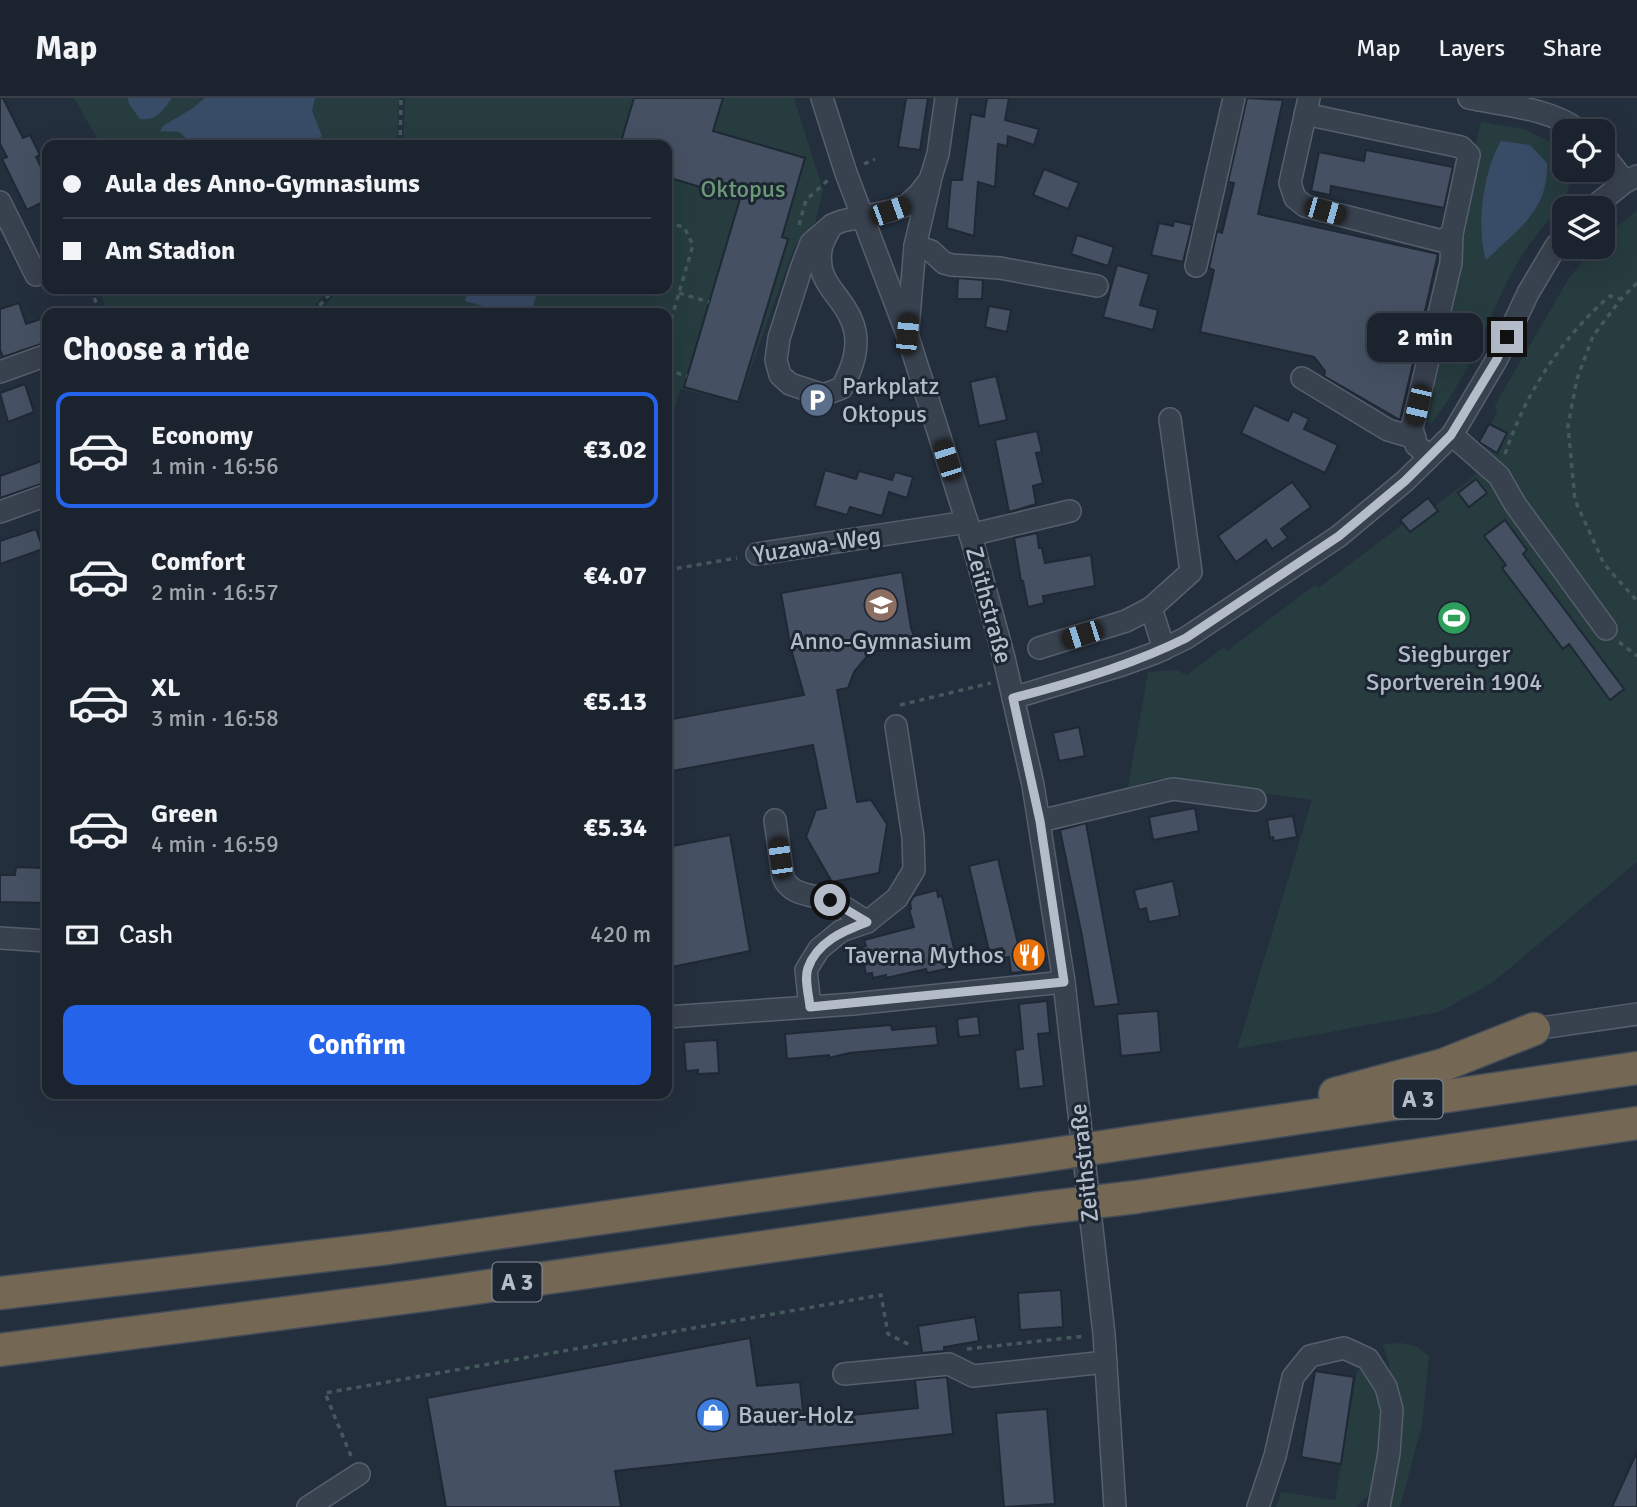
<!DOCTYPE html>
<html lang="en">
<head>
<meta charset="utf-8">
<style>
	body { margin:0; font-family:Signika,sans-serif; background:#242b36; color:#f1f3f6; height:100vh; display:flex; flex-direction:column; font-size:26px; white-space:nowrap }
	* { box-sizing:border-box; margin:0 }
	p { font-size:23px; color:#a0a4aa }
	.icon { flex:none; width:38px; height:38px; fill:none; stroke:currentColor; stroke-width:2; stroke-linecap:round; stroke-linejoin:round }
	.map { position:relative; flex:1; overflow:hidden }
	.sheet { position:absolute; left:42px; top:210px; width:630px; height:791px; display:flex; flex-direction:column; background:#1b232e; border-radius:14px; box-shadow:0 7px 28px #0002,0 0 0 2px #39404a }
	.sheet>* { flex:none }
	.hud { position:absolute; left:42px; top:42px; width:630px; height:154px; border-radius:14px; box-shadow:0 7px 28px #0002,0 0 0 2px #39404a; display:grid; align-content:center; height:154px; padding:0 21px; background:#1b232e }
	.buttons { position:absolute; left:1552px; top:21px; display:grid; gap:14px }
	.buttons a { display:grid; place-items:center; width:63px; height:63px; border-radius:14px; background:#1b232e; box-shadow:0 7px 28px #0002,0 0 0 2px #39404a; font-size:35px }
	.end { position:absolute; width:32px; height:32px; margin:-16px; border:9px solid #b4bcc9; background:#111; box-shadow:0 0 0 4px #111 }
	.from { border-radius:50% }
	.bubble { position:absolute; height:49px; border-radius:14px; background:#1b232e; box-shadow:0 7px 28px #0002,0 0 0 2px #39404a; font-size:23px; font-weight:700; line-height:49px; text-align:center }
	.car { position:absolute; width:21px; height:42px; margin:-21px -10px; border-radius:9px; box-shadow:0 0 5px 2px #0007; background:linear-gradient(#222 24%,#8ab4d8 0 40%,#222 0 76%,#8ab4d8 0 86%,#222 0) }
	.hud b { display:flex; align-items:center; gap:24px; height:66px; font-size:26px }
	.hud b+b { border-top:2px solid #39404a }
	.hud i { width:18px; height:18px; background:#f1f3f6 }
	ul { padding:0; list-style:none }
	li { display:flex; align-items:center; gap:21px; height:116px; margin:0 14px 10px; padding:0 7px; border:4px solid transparent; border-radius:14px }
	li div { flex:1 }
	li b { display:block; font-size:26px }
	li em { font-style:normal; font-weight:700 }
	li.active { border-color:#2563eb }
	li>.icon { width:63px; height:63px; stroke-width:1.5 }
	h2 { padding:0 21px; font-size:32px; line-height:84px }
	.pay { display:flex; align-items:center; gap:18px; height:77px; padding:0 21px; font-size:26px }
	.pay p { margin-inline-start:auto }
	.primary-button { display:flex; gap:14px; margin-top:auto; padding:14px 21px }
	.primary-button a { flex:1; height:80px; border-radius:14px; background:#2563eb; color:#fff; font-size:28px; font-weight:700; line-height:80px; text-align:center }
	header { display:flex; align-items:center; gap:42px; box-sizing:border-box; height:98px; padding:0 35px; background:#1b232e; border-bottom:2px solid #39404a }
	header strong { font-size:33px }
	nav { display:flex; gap:38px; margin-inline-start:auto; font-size:24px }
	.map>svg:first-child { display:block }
	.green { fill:#263c3f }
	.water { fill:#394c67 }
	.building { fill:#455162; stroke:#1f2835; stroke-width:2 }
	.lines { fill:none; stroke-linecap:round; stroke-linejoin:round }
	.minor-casing { stroke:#565f6c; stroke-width:24 }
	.highway-casing { stroke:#434c59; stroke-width:35 }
	.path { stroke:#44595c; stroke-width:3.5; stroke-dasharray:5 5; stroke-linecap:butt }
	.minor { stroke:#38414e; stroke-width:21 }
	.highway { stroke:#746855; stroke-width:32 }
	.highway-bridge-casing { stroke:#434c59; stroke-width:35; stroke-linecap:butt }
	.highway-bridge { stroke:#746855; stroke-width:32 }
	.route { stroke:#b4bcc9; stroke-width:9 }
	.labels { text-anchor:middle; stroke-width:6; stroke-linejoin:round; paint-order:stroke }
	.shield { fill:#1d2633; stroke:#878f9c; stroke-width:2 }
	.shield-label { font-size:23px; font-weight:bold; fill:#b4bcc9 }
	.park-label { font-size:24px; fill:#6b9a76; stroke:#1d2633 }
	.poi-label { font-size:24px; fill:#b4bcc9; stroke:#1d2633; text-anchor:start }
	.street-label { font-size:24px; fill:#b4bcc9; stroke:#1d2633 }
</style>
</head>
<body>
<header>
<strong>Map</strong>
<nav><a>Map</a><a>Layers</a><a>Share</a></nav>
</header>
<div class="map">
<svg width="1637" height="1409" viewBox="0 0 1637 1409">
	<rect width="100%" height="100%" fill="#242f3e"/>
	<g class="green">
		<polygon points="74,0 399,0 397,47 101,47"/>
		<polygon points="405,0 794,0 823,92 815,125 795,148 789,163 739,304 680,291 667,341 667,215 318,215 339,191 667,191 667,47 403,47"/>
		<path d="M1481 24 1525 31 1561 50 1564 55V72H1572C1571 104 1544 125 1527 150 1503 184 1490 225 1471 262 1460 285 1446 306 1431 326L1414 318Z"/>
		<polygon points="1637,113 1637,764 1492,885 1439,914 1237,951 1312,702 1156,681 1128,690 1148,574 1176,572 1187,577 1224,549 1227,553 1315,487 1318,490 1403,426 1406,430 1477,376 1475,373 1486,364 1492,355 1479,347 1497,315 1495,307 1569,180 1594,149 1603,149 1603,140"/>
		<polygon points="106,191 329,191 308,215 107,215 100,194"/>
		<polygon points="1402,1245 1417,1249 1429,1258 1422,1327 1400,1409 1390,1409 1399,1329 1392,1279 1383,1246"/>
		<polygon points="1357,1272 1369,1272 1376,1282 1380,1303 1378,1350 1372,1393 1356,1409 1276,1409 1281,1394 1335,1402"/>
	</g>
	<g class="water">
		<path d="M128 0H172C163 12 157 23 140 21L129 6Z"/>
		<polygon points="205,0 315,0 312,13 322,38 310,47 184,47 185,39 179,34 160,33 163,28 193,10"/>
		<path d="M1501 43 1530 47 1547 65C1549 112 1517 132 1486 162 1476 129 1483 73 1501 43Z"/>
		<polygon points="469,191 538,191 531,215 508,215 465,203"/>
	</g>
	<g class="building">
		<polygon points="0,0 3,0 23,40 30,37 40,57 36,59 47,81 47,102 27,112 2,61 7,59 0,46"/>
		<polygon points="634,0 723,0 713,33 805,60 782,139 788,141 738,304 684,289 740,101 667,79 667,47 620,47"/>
		<polygon points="906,0 928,0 920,52 898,49"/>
		<polygon points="987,0 1009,0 1005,22 1039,31 1034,47 1008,38 1007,48 998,46 995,89 978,84 974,138 947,130 951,82 962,82 971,16 984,19"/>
		<polygon points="1247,0 1283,2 1258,116 1438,156 1400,322 1324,278 1325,273 1314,259 1200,234 1214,172 1209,170 1217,133 1222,135 1234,85 1228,84"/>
		<polygon points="1366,52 1453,69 1444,110 1331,88 1330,97 1311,93 1319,54 1364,63"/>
		<polygon points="1044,71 1079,85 1068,111 1033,97"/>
		<polygon points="1174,123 1192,127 1183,164 1151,157 1159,125 1173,128"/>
		<polygon points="1077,137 1114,149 1108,168 1071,156"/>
		<polygon points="1117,167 1149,176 1140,207 1158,212 1153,232 1103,219"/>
		<polygon points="958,180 983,182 982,201 957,201"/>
		<polygon points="19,205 26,226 47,219 47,244 3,259 0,252 0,211"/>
		<polygon points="989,208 1011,212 1007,234 985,229"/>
		<polygon points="996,278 1007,322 979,328 970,284"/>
		<polygon points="25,286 34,314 8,324 0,295"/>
		<polygon points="1254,307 1288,323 1293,313 1309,321 1304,331 1338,347 1325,375 1241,335"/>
		<polygon points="1489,326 1507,335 1497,355 1479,344"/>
		<polygon points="1037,333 1042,354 1036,355 1043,385 1033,388 1036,406 1009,414 995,342"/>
		<polygon points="47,361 47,384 0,400 0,378"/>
		<polygon points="825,372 856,381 859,373 892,382 895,374 913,379 907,400 889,394 882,418 850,409 847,417 815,408"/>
		<polygon points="1476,381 1487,395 1469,409 1458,395"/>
		<polygon points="1292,384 1311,409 1281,431 1288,440 1272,451 1266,442 1236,464 1218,438"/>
		<polygon points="1428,400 1438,413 1410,434 1400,422"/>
		<polygon points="1505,422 1527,452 1523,456 1624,591 1610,602 1569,546 1563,551 1502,470 1506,467 1484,438"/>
		<polygon points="36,431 43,451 0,466 0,443"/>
		<polygon points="1037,435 1039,450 1042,450 1045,465 1091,457 1095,488 1043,498 1044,505 1028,509 1023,483 1021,483 1014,440"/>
		<polygon points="902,474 911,530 917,546 879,552 868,557 854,574 848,590 837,592 857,704 871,702 887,726 879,775 832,784 806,739 816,712 826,710 813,647 667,674 667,622 804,597 791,551 781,495"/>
		<polygon points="1079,629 1085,658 1059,663 1053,635"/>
		<polygon points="1195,710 1199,733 1153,742 1149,719"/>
		<polygon points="1293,718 1297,739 1274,743 1273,739 1270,740 1267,722"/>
		<polygon points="1086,725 1119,906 1094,909 1082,838 1060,732"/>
		<polygon points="730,737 750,853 667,870 667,749"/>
		<polygon points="998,761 1018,846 1039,844 1043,865 1036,873 1011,875 1009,859 1003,860 1002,850 989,853 969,768"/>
		<polygon points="16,769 44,770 44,776 47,777 47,805 0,804 0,777 15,777"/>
		<polygon points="1173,783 1180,818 1149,824 1146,810 1139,812 1134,792"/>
		<polygon points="937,792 938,799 942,798 952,842 957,862 954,863 955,869 927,875 926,871 886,880 886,877 873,880 872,875 866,876 860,850 866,848 864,842 914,829 909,811 911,811 910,804 914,798"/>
		<polygon points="1047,903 1050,935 1038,936 1044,988 1019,991 1015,952 1023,951 1019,906"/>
		<polygon points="1158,913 1161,954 1121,958 1117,916"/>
		<polygon points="978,918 980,937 959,939 957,921"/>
		<polygon points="891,927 892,932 936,928 938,947 849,955 829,960 829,957 787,961 785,936"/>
		<polygon points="717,942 719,975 698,976 698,972 686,973 684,944"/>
		<polygon points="1061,1192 1063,1229 1020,1232 1018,1195"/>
		<polygon points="975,1219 979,1243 944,1249 944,1253 922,1255 918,1228"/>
		<polygon points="750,1240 757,1288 800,1284 804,1322 918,1310 915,1282 947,1279 953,1336 615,1373 621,1409 446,1409 427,1300"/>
		<polygon points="1315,1273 1354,1279 1341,1366 1301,1359"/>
		<polygon points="1047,1311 1055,1406 1004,1409 996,1315"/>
		<polygon points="1637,1354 1637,1409 1612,1409 1621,1389"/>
	</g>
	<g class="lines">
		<g class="minor-casing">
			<g id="minor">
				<polyline points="822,0 846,75 907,236 967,424 1004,560 1033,687 1064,884 1104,1236 1115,1409"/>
				<path d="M1469 0C1502 7 1554 11 1579 33"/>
				<polyline points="1305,16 1461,49 1469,57 1452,136 1442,143 1305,108 1295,100 1290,85 1309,0"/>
				<polyline points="1603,56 1625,84"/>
				<polyline points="0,104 36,177"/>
				<polyline points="1592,110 1625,84 1637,78"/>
				<path d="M832 127C828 135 822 144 821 152 816 185 840 195 851 221 862 245 853 269 842 290L823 297 790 286 780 277 776 262 779 240 801 171 811 145 832 127 842 123 890 113 907 107 919 96 930 82 938 56 946 0"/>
				<polyline points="915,148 931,153 944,165 952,167 1000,170 1097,188"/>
				<polyline points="1196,168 1234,0"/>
				<polyline points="908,231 915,148 930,84"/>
				<polyline points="0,274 47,257"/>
				<polyline points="1302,280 1388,332 1415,340"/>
				<polyline points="1452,337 1499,378 1515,406 1606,531"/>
				<polyline points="1429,358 1416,347 1412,330 1451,165 1452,136"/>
				<polyline points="0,414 47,397"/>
				<polyline points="970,437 1070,413"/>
				<polyline points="757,456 967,424"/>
				<polyline points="1039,550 1126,523 1151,510"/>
				<polyline points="1164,551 1151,510 1191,474 1170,321"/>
				<polyline points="1013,600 1122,567 1155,555 1186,540 1339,438 1405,383 1452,337 1497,261 1528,195 1556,148 1564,139"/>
				<path d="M775 722 783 779C791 799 814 796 832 803 844 808 856 817 867 824"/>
				<polyline points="1040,723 1173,691 1255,702"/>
				<polyline points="0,840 47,843"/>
				<polyline points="810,909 806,872 819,851 841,833 867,824 897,800 914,772 913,739 896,628"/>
				<polyline points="667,919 853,906 1064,884"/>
				<polyline points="1534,931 1637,916"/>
				<polyline points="844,1276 949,1266 973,1278 1106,1264"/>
				<polyline points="308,1409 359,1376"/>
				<polyline points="1258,1409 1275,1358 1293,1279 1310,1258 1344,1250 1368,1261 1386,1289 1392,1312 1389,1355 1379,1409"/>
			</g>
		</g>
		<g class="highway-casing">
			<g id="highway">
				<polyline points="1335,996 1443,967 1534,931"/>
				<polyline points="1135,1044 1637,970"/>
				<polyline points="1136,1099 1637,1025"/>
				<polyline points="0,1195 389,1150 1028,1060"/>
				<polyline points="0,1252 418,1198 1034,1111"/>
			</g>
		</g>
		<g class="path">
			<polyline points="400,47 401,0"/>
			<polyline points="864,66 875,61"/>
			<polyline points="667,125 684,129 693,147 667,236"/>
			<polyline points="799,127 806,102 828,82"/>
			<polyline points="1637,185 1621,201 1593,238 1577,281 1568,328 1575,402 1604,466 1637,503"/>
			<polyline points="90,191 101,215"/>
			<polyline points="679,195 709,204"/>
			<polyline points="313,215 334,191"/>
			<polyline points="667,272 687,278"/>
			<path d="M1505 356C1525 296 1562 239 1610 198L1621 201"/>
			<polyline points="667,472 737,460"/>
			<polyline points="1619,544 1637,558"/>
			<polyline points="900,607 991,585"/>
			<polyline points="967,1251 1085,1238"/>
			<polyline points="351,1358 325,1295 881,1197 888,1236 912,1248"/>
		</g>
		<use href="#minor" class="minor"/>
		<use href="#highway" class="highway"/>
		<g class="highway-bridge-casing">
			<g id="highway-bridge">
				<polyline points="1028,1060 1135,1044"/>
				<polyline points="1034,1111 1136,1099"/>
			</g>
		</g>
		<use href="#highway-bridge" class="highway-bridge"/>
	</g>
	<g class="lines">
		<path class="route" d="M830 802 867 824C843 833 817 844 808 870 804 880 809 898 810 909L1064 884 1040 723 1013 600C1072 585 1132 567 1186 540L1339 438 1405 383 1451 337 1497 261 1507 239"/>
	</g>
	<defs>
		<g id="parking-disc" transform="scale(1.75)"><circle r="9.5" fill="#5c6f8a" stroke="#1d2633"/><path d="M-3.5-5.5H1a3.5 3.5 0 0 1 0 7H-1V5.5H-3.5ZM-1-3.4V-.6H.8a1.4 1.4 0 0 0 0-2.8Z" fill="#fff"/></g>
		<g id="school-disc" transform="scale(1.75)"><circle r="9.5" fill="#8d6e63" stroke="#1d2633"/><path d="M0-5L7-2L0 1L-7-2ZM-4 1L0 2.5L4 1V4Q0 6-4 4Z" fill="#fff"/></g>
		<g id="stadium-disc" transform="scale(1.75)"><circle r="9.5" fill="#2e9e5b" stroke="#1d2633"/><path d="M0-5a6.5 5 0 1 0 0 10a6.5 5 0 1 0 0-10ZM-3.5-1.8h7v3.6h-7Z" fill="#fff"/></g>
		<g id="restaurant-disc" transform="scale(1.75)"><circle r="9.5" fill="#e8710a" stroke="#1d2633"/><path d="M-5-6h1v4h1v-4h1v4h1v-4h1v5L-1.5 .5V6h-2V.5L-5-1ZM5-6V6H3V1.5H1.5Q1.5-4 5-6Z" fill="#fff"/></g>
		<g id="shop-disc" transform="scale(1.75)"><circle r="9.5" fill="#3f7fe0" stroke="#1d2633"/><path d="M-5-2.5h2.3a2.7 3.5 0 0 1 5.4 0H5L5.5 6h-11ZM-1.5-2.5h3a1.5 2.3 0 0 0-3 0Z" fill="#fff"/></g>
	</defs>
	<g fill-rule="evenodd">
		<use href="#parking-disc" x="817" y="302"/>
		<use href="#school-disc" x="881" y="507"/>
		<use href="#stadium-disc" x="1454" y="520"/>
		<use href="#restaurant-disc" x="1029" y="857"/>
		<use href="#shop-disc" x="713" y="1317"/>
	</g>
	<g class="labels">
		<g class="shield">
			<rect x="1393.5" y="981.5" width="49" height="39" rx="5"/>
			<rect x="492.5" y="1164.5" width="49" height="39" rx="5"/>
		</g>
		<g class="shield-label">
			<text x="1418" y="1009">A 3</text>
			<text x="517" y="1192">A 3</text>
		</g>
		<g class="park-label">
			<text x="743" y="99">Oktopus</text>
		</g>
		<g class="poi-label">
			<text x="842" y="296">Parkplatz<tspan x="842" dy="28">Oktopus</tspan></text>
			<text x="881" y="551" text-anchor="middle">Anno-Gymnasium</text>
			<text x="1454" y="564" text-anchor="middle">Siegburger<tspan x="1454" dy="28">Sportverein 1904</tspan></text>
			<text x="1004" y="865" text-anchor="end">Taverna Mythos</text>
			<text x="738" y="1325">Bauer-Holz</text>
		</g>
		<g class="street-label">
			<text transform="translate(817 447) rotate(-9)" y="8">Yuzawa-Weg</text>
			<text transform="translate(989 507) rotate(75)" y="8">Zeithstraße</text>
			<text transform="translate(1084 1065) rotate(-96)" y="8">Zeithstraße</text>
		</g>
	</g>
</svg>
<div class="buttons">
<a><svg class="icon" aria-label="locate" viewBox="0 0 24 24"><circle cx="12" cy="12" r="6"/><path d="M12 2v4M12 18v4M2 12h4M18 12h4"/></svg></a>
<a><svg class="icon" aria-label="layers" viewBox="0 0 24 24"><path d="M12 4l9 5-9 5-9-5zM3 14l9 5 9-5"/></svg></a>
</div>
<i class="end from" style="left:830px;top:802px"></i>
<i class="end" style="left:1507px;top:239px"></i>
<div class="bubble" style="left:1367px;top:215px;width:116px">2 min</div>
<i class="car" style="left:890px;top:113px;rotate:70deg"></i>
<i class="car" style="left:1325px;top:113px;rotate:106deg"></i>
<i class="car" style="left:907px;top:236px;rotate:5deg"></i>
<i class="car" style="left:1418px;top:307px;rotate:193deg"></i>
<i class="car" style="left:947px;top:362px;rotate:342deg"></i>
<i class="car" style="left:1082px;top:537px;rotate:252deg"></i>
<i class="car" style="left:780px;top:760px;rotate:352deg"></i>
<div class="hud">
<b><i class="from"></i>Aula des Anno-Gymnasiums</b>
<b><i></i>Am Stadion</b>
</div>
<section class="sheet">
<h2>Choose a ride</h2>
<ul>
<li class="active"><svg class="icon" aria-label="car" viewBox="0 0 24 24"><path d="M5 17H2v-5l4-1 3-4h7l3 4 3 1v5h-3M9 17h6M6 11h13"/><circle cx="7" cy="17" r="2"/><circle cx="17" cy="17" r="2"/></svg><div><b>Economy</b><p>1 min · 16:56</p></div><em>€3.02</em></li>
<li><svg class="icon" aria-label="car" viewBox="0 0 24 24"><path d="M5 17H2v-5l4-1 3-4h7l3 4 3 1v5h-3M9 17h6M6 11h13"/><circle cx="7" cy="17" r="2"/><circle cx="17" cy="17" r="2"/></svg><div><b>Comfort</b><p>2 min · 16:57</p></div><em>€4.07</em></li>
<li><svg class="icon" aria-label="car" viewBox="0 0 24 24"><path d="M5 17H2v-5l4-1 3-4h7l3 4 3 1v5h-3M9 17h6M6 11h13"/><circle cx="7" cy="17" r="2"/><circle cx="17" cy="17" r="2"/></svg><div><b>XL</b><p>3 min · 16:58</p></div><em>€5.13</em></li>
<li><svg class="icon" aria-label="car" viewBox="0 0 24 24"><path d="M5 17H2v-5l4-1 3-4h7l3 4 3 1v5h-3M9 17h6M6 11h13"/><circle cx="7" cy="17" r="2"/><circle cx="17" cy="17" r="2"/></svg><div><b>Green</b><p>4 min · 16:59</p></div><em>€5.34</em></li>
</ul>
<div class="pay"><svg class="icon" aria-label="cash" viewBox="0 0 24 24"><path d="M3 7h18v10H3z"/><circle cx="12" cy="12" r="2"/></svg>Cash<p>420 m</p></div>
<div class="primary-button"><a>Confirm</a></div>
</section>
</div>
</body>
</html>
